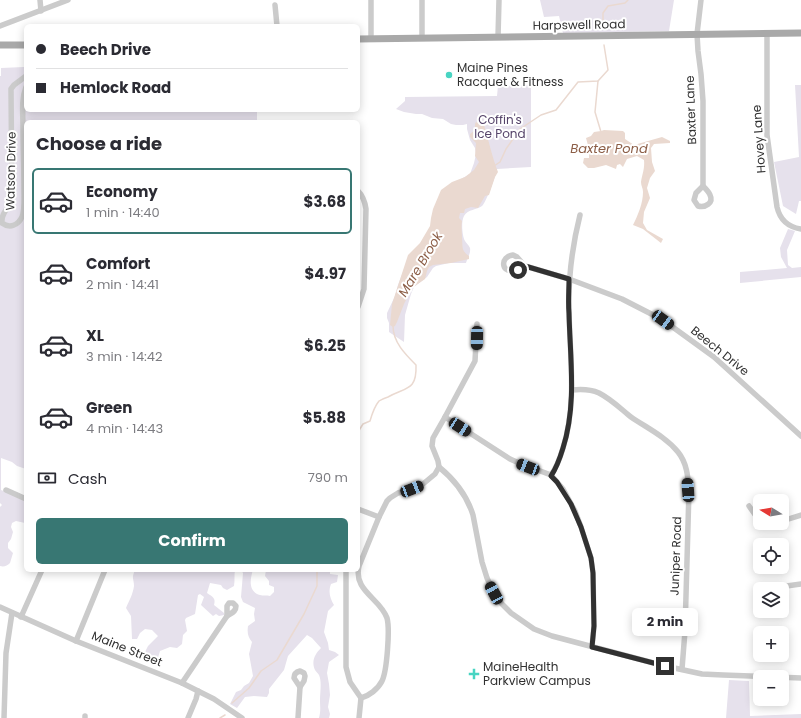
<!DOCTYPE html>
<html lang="en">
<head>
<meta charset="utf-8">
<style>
	body { margin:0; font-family:Poppins,sans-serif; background:#f2f2f3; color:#2b2b33; height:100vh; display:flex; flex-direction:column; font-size:15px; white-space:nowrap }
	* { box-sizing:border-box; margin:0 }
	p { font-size:13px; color:#7c7c81 }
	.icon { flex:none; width:22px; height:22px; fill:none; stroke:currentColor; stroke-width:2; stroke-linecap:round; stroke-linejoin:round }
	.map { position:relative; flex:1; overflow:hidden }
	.details { position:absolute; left:24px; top:120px; width:336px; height:452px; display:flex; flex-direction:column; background:#fff; border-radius:6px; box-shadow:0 2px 10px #0003 }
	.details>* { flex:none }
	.guide { position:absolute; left:24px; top:24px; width:336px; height:88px; border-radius:6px; box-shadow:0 2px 10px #0003; display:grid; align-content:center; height:88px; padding:0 12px; background:#fff }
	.needle { width:26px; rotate:281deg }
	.tools { position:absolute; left:753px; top:494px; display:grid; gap:8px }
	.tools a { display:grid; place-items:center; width:36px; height:36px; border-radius:6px; background:#fff; box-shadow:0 2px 10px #0003; font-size:20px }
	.end { position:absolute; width:18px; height:18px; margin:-9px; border:5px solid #313131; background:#fff; box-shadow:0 0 0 2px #fff }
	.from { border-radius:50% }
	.bubble { position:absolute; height:28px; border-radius:6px; background:#fff; box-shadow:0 2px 10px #0003; font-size:13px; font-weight:700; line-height:28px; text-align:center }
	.car { position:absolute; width:12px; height:24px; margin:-12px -6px; border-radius:5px; box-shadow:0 0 3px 1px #0007; background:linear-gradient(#222 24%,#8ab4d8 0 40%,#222 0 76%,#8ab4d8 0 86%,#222 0) }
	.guide b { display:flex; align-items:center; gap:14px; height:38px; font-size:15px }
	.guide b+b { border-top:1px solid #e1e1e2 }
	.guide i { width:10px; height:10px; background:#2b2b33 }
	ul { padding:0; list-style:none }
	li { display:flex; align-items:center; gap:12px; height:66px; margin:0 8px 6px; padding:0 4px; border:2px solid transparent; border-radius:6px }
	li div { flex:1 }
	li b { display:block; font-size:15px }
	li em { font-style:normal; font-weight:700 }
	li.active { border-color:#387773 }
	li>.icon { width:36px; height:36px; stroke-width:1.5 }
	h2 { padding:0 12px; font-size:18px; line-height:48px }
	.pay { display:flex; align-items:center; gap:10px; height:44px; padding:0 12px; font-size:15px }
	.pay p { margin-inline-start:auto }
	.cta { display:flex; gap:8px; margin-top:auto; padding:8px 12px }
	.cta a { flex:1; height:46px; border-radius:6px; background:#387773; color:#fff; font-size:16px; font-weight:700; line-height:46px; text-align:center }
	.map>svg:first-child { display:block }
	.green { fill:#e6e1ec }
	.water { fill:#ead9d0 }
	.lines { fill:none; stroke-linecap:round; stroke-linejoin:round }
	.stream { stroke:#ead9d0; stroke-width:1.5 }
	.minor { stroke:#cbcbcb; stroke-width:5.5 }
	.major { stroke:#a9a9a9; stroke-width:7 }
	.route { stroke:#313131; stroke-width:5 }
	.poi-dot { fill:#48d4c2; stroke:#fff; stroke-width:1.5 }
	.labels { text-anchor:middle; stroke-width:4; stroke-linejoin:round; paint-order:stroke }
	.street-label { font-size:12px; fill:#313131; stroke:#fff }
	.poi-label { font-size:12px; fill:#313131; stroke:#fff; text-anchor:start }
	.park-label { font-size:12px; fill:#554369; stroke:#fff }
	.water-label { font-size:13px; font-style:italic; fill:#8c5e47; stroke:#fff }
</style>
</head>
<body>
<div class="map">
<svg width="801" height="718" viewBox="0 0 801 718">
	<rect width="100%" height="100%" fill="#fff"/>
	<g class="green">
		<polygon points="540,0 674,0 669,31 563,33 559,16 544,17"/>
		<path d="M24 49H26V110H257V122H26V469L17 466 12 462 1 458V490L26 500V524L25 523 16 521 12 523 11 527 13 532 11 539 8 543V548L13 553 10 563C7 566 4 567 0 566V507L2 505 0 503V76H1V68L24 67Z"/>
		<path d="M531 85V167L497 169C496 175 486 203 482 206 477 210 468 209 464 216 461 221 462 236 465 241 466 243 469 245 470 248 471 253 467 259 466 263H449L436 266 433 268 427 277 414 287 411 294 405 315 404 342 389 332V323L387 318V313L395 296 398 285 404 269 461 179 470 174 474 163 476 154 475 148 470 140 467 129V124L463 125H456L451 124 443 119 432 118 422 114H416L404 112 396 109 405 101V97L497 96 498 86Z"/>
		<polygon points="795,85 801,85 801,201 799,201 796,214 783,206 774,162 799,157"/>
		<polygon points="788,229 795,231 787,250 788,265 792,268 801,267 801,277 740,283 740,272 787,268 781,257 780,248"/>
		<path d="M135 570H235C234 575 235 580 234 586L227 590 223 588 221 585 210 583 207 593C213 597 216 598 214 605L224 613V615L219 616 216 614 213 616 201 605 204 597 200 594 198 595 195 614 186 618 185 620 187 631 183 635 182 644 177 648 170 647 160 651 157 661 155 663C150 659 145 660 138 657V654L145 652 148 646 158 636 152 630 145 629 140 633 137 639H132L131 616 126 608C129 601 133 594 134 586 134 578 131 579 135 570Z"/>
		<path d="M241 570H253C250 579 248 592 260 595 263 596 267 595 270 596L274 592V587L269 585V581L265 576 266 570H330V574L338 575 337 582 331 584C328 592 330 598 334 605L328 611 324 632 328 643 329 650 335 652 339 655 329 662 327 673 329 684 330 695 328 707 330 714 329 718H319C321 710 320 707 320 700 320 692 322 682 319 675 318 673 316 672 315 670 311 661 315 654 321 648L312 638 307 635 288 656 284 670 269 689V693L267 697 254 696 245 697 237 708 230 704 236 692 241 690 244 686 249 683 253 676 249 654 252 642C248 637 247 633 248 626L255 621 254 614 255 608 243 602 241 597 243 573Z"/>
		<polygon points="729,680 749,681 750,716 801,714 801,718 726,718"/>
	</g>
	<g class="water">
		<path d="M476 122 484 125C489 141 492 157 498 172L495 177 489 195 485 196 478 208 471 207 465 209 464 213H460L459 218 462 221C461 227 462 232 462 238 463 248 461 250 469 256V259L451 263 433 265 429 267 427 271 425 279 412 288 404 304 397 322 395 326 393 327 390 325 392 304 408 255 420 243 430 226 431 218 433 209 441 190 452 182 465 177 474 170 479 162 475 156 476 143 470 137V134L475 130V124Z"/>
		<path d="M604 130 623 131 625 133V139L634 145 662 137 670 141V143L654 144 651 148 652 162 655 171 650 178 647 188 650 198 644 212 643 223 647 230 663 239 661 243 643 229 633 225C638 215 643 203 643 192 643 188 641 186 641 182 642 175 645 168 644 160L637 156 627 159 623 167 620 164 617 165 616 169 606 165 594 168H588L583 163 584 158H589V149L586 138 591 136 594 132 601 131Z"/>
	</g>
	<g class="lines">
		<g class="stream">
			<polyline points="603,27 603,13 608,6 625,3 628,0"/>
			<polyline points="598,81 595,112 601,132"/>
			<polyline points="494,166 500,162 506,149 520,129 541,115 556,110 578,82 598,81 608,70 604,45"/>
			<path d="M358 432 363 424 370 421C372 414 374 407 379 401 382 399 385 398 388 397 406 387 417 391 416 365 405 354 393 342 393 326"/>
			<polyline points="232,703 249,688 261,671 277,660 304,614 317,586 317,570"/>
			<polyline points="220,718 225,715"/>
		</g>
		<g class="minor">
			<polyline points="40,0 41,11"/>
			<polyline points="371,0 371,39"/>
			<polyline points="701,0 697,34 698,51 701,74 703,101 703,186"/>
			<polyline points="275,5 277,26"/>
			<polyline points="0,26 68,0"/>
			<path d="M767 33V135L777 207C780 220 788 227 801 229"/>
			<polyline points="498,37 499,0"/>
			<polyline points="422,38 422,0"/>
			<path d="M26 76 14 85 11 89 12 203C7 209 1 214 2 223 10 229 18 225 22 217 25 210 24 196 24 189 24 168 23 148 23 127 23 114 21 100 26 87"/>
			<path d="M703 186C706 189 709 192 710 195 714 203 705 208 698 206L694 200 696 193Z"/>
			<path d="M358 191C363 196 365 202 366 209L364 289 358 307"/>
			<path d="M513 255 517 257 525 266C521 268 517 271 513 271 501 272 500 257 513 255Z"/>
			<polyline points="525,266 569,279 622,299 663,320 714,357 801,436"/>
			<path d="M572 390C581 389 590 389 599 393 611 399 621 409 631 417 647 428 666 437 678 452 687 463 688 477 689 490L685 631 682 669"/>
			<polyline points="445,417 510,459 519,463 551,475 563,489 575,511 581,527 591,558 593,573 594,626 592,647"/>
			<path d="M439 467C455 480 467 496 473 515L482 562 487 578 494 593 498 600 511 613 534 629 552 636 665 666 702 674 723 675 801 678"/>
			<path d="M551 475C557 467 560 458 563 448 577 404 570 357 569 312 568 279 572 247 580 215"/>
			<polyline points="6,490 26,499"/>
			<polyline points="749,506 756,516 760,519"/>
			<polyline points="358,509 379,517"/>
			<polyline points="782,521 801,515"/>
			<polyline points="346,570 346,667 350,682 361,698 359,718"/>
			<polyline points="765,589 801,584"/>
			<path d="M229 603H233L236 606C236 612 231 613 227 616V606Z"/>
			<polyline points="0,607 76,641 182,683 214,699 242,718"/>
			<polyline points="21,617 42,570"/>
			<polyline points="76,641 105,570"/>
			<path d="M300 671 304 673 305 676 304 681 300 687 294 678C294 674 296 672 300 671Z"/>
			<polyline points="182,683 227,616"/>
			<path d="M361 698C369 696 378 689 382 681 387 671 390 629 387 618 380 598 353 591 359 566L379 517 387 501 390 498 398 493 411 489 423 484 435 474 439 467 438 461 432 446 433 438 445 417 475 361 477 324"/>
			<polyline points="4,718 6,653 12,613"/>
			<polyline points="85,718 85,716"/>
			<polyline points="188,718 196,699 198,691"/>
			<polyline points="298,718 300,687"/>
		</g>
		<g class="major">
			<polyline points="358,39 801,33"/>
			<polyline points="0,45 26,45"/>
		</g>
	</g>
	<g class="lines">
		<path class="route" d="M518 270 525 266 569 279C569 291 568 302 569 313 570 358 577 404 563 448 560 458 557 467 551 476L557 482 571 504 581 527 591 558 593 573 594 626 592 647 665 666"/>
	</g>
	<g class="poi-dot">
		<circle cx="449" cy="75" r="4"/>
		<path d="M472 668h4v4h4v4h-4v4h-4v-4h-4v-4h4z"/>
	</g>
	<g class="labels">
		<g class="street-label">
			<text transform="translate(579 25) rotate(-1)" y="4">Harpswell Road</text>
			<text transform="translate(691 110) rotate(-92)" y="4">Baxter Lane</text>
			<text transform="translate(759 139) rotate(-94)" y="4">Hovey Lane</text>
			<text transform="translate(11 171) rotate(-89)" y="4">Watson Drive</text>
			<text transform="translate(720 351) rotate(39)" y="4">Beech Drive</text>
			<text transform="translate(676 556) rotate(-88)" y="4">Juniper Road</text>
			<text transform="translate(127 649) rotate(22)" y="4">Maine Street</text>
		</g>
		<g class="poi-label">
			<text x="457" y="72">Maine Pines<tspan x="457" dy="14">Racquet &amp; Fitness</tspan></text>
			<text x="483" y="671">MaineHealth<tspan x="483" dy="14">Parkview Campus</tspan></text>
		</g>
		<g class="park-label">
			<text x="500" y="124">Coffin's<tspan x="500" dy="14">Ice Pond</tspan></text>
		</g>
		<g class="water-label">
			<text x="609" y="153">Baxter Pond</text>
			<text transform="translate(420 264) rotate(-59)" y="5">Mare Brook</text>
		</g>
	</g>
</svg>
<div class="tools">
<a><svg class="needle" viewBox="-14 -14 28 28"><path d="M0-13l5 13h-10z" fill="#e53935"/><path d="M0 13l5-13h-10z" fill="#7c7c81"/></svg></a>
<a><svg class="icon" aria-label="locate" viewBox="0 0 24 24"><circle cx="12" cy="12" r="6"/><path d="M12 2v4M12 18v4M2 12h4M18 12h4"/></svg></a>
<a><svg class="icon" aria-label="layers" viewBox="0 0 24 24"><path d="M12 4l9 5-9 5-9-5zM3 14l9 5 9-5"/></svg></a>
<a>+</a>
<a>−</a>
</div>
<i class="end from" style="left:518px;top:270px"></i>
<i class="end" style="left:665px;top:666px"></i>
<div class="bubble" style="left:632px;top:608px;width:66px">2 min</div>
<i class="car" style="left:663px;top:320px;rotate:126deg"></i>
<i class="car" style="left:477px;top:338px;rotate:181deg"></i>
<i class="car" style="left:460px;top:427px;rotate:123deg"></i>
<i class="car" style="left:528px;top:467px;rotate:291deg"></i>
<i class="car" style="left:412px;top:489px;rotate:69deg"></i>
<i class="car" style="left:688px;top:490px;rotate:356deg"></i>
<i class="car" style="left:494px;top:593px;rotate:332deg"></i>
<div class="guide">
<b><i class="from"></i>Beech Drive</b>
<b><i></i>Hemlock Road</b>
</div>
<section class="details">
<h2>Choose a ride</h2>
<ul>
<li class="active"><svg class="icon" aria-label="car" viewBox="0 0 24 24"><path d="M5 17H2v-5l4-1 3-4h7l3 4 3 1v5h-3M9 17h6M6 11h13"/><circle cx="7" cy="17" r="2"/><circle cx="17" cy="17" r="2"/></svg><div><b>Economy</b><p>1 min · 14:40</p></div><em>$3.68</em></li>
<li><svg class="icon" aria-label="car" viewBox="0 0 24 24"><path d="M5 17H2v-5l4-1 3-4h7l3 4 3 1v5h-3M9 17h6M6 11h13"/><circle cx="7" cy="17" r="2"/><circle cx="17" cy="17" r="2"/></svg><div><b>Comfort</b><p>2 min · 14:41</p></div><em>$4.97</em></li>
<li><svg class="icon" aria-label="car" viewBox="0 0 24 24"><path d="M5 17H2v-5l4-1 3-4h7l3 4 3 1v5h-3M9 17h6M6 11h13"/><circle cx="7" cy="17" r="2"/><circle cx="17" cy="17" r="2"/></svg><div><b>XL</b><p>3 min · 14:42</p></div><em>$6.25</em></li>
<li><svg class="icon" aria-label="car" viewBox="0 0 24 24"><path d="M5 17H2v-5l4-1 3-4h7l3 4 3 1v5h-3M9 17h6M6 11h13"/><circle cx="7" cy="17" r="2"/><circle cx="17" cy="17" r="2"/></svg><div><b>Green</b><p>4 min · 14:43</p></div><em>$5.88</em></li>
</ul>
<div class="pay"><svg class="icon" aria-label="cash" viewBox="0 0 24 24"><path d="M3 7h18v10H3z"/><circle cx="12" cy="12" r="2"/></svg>Cash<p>790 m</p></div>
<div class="cta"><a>Confirm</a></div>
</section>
</div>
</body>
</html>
